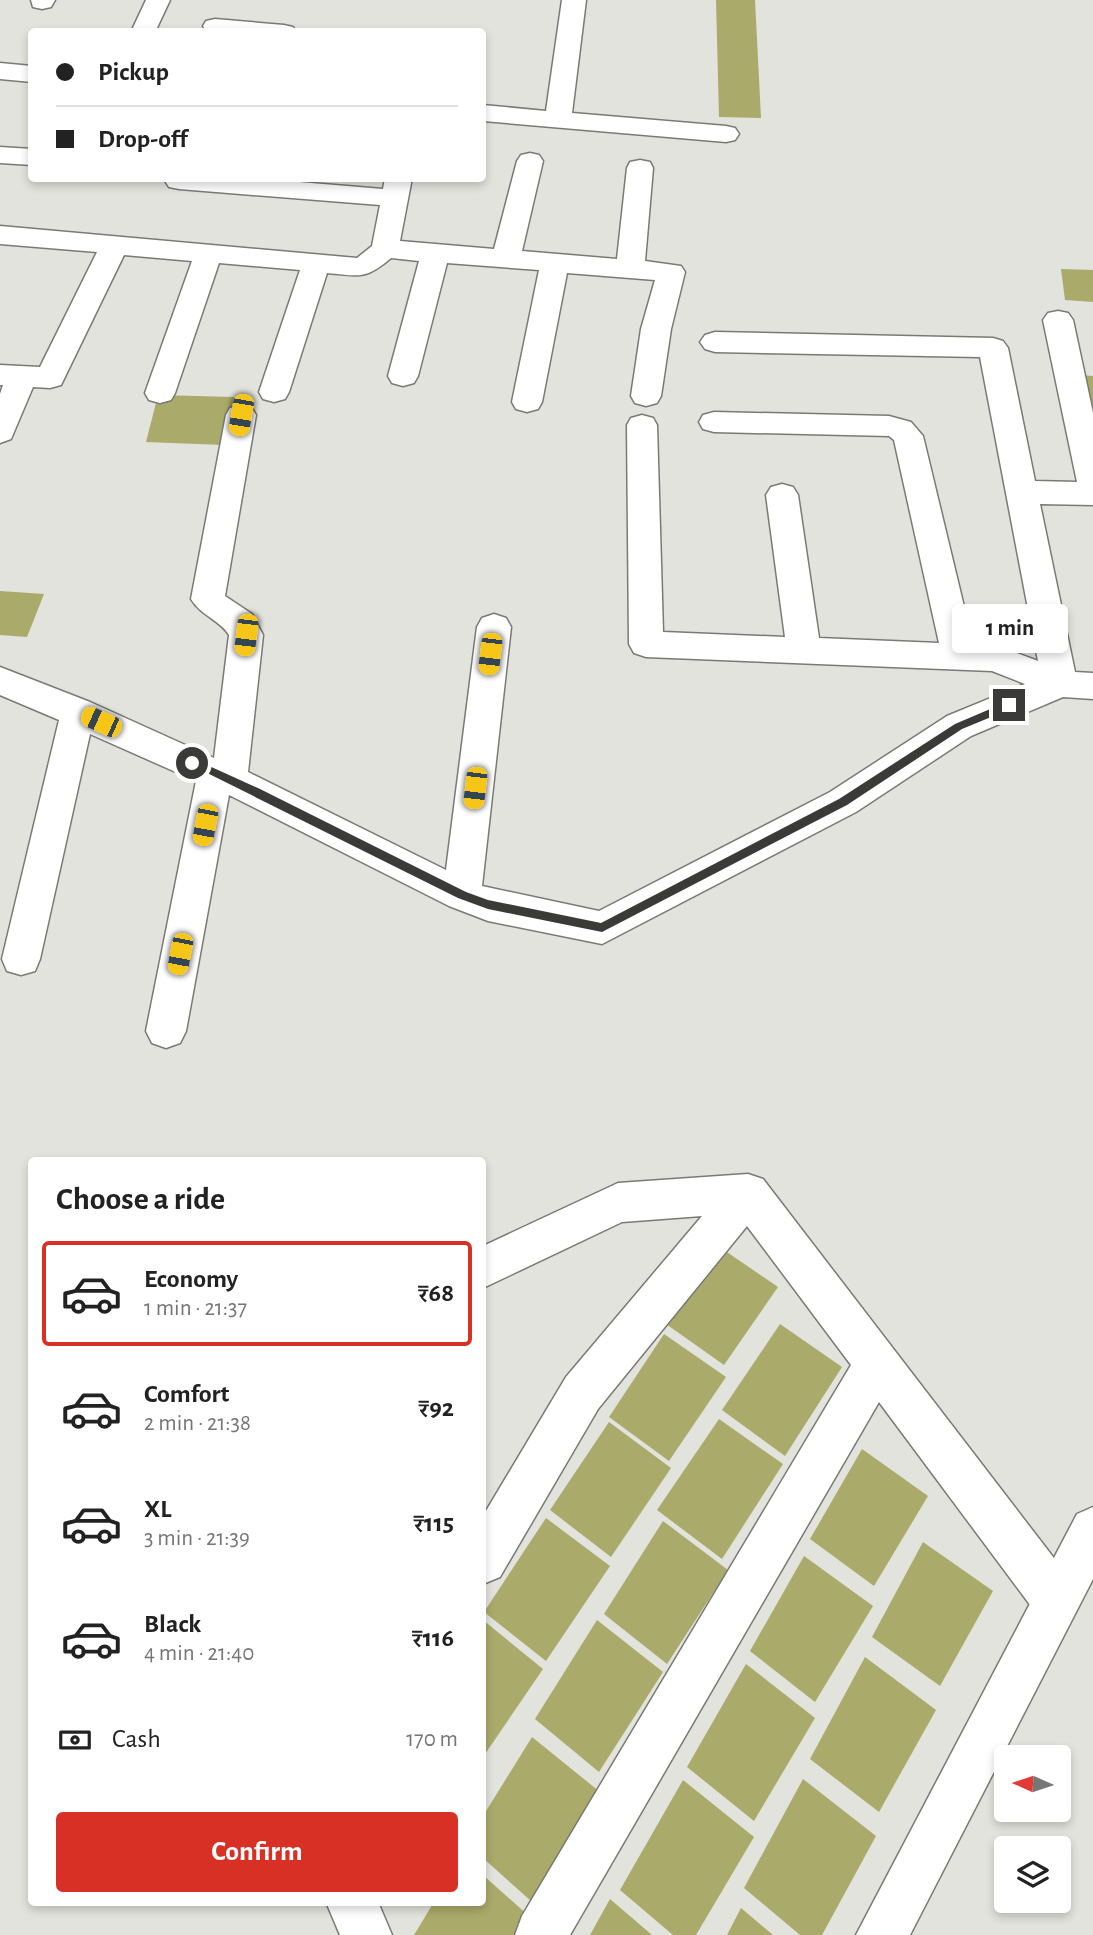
<!DOCTYPE html>
<html lang="en">
<head>
<meta charset="utf-8">
<style>
	body { margin:0; font-family:"Alegreya Sans",sans-serif; background:#f6f6f6; color:#222; height:100vh; display:flex; flex-direction:column; font-size:26px; white-space:nowrap }
	* { box-sizing:border-box; margin:0 }
	p { font-size:23px; color:#767676 }
	.icon { flex:none; width:38px; height:38px; fill:none; stroke:currentColor; stroke-width:2; stroke-linecap:round; stroke-linejoin:round }
	.map { position:relative; flex:1; overflow:hidden }
	.drawer { position:absolute; left:28px; top:1157px; width:458px; height:749px; display:flex; flex-direction:column; background:#fff; border-radius:7px; box-shadow:0 4px 10px #0003 }
	.drawer>* { flex:none }
	.banner { position:absolute; left:28px; top:28px; width:458px; height:154px; border-radius:7px; box-shadow:0 4px 10px #0003; display:grid; align-content:center; height:154px; padding:0 28px; background:#fff }
	.needle { width:46px; rotate:273deg }
	.tools { position:absolute; left:994px; top:1745px; display:grid; gap:14px }
	.tools a { display:grid; place-items:center; width:77px; height:77px; border-radius:7px; background:#fff; box-shadow:0 4px 10px #0003; font-size:35px }
	.end { position:absolute; width:32px; height:32px; margin:-16px; border:9px solid #3a3a38; background:#fff; box-shadow:0 0 0 4px #fff }
	.from { border-radius:50% }
	.bubble { position:absolute; height:49px; border-radius:7px; background:#fff; box-shadow:0 4px 10px #0003; font-size:23px; font-weight:600; line-height:49px; text-align:center }
	.car { position:absolute; width:21px; height:42px; margin:-21px -10px; border-radius:9px; box-shadow:0 0 5px 2px #0007; background:linear-gradient(#f5c518 24%,#345 0 40%,#f5c518 0 76%,#345 0 86%,#f5c518 0) }
	.banner b { display:flex; align-items:center; gap:24px; height:66px; font-size:26px }
	.banner b+b { border-top:2px solid #e0e0e0 }
	.banner i { width:18px; height:18px; background:#222 }
	ul { padding:0; list-style:none }
	li { display:flex; align-items:center; gap:21px; height:105px; margin:0 14px 10px; padding:0 14px; border:4px solid transparent; border-radius:7px }
	li div { flex:1 }
	li b { display:block; font-size:26px }
	li em { font-style:normal; font-weight:600 }
	li.selected { border-color:#d93025 }
	li>.icon { width:63px; height:63px; stroke-width:1.5 }
	h2 { padding:0 28px; font-size:32px; line-height:84px }
	.pay { display:flex; align-items:center; gap:18px; height:77px; padding:0 28px; font-size:26px }
	.pay p { margin-inline-start:auto }
	.button { display:flex; gap:14px; margin-top:auto; padding:14px 28px }
	.button a { flex:1; height:80px; border-radius:7px; background:#d93025; color:#fff; font-size:28px; font-weight:600; line-height:80px; text-align:center }
	.map>svg:first-child { display:block }
	.building { fill:#aaaa6a }
	.lines { fill:none; stroke-linecap:round; stroke-linejoin:round }
	.minor-casing { stroke:#7a7a75; stroke-width:3 }
	.tertiary-casing { stroke:#7a7a75; stroke-width:3 }
	.minor { fill:#fff; fill-rule:evenodd }
	.tertiary { fill:#fff; fill-rule:evenodd }
	.route { fill:#3a3a38 }
</style>
</head>
<body>
<div class="map">
<svg width="1093" height="1935" viewBox="0 0 1093 1935">
	<rect width="100%" height="100%" fill="#e2e3dc"/>
	<g class="building">
		<polygon points="716,0 755,0 761,118 719,117"/>
		<polygon points="1061,269 1093,270 1093,302 1065,300"/>
		<polygon points="1079,375 1093,376 1093,423"/>
		<polygon points="158,395 234,397 224,445 146,442"/>
		<polygon points="0,591 44,594 27,637 0,635"/>
		<polygon points="718,1246 778,1287 724,1365 666,1324"/>
		<polygon points="780,1324 842,1367 785,1456 722,1410"/>
		<polygon points="664,1334 726,1377 669,1461 609,1417"/>
		<polygon points="719,1419 783,1464 722,1559 657,1510"/>
		<polygon points="609,1422 671,1468 611,1557 550,1510"/>
		<polygon points="862,1449 928,1496 874,1586 810,1539"/>
		<polygon points="546,1518 610,1566 546,1661 484,1612"/>
		<polygon points="663,1521 728,1570 667,1664 604,1614"/>
		<polygon points="923,1542 993,1591 940,1686 872,1637"/>
		<polygon points="804,1556 873,1606 815,1702 750,1651"/>
		<polygon points="483,1620 543,1669 483,1757"/>
		<polygon points="597,1620 663,1672 599,1772 535,1719"/>
		<polygon points="865,1657 936,1710 879,1812 810,1759"/>
		<polygon points="746,1664 815,1718 754,1821 687,1767"/>
		<polygon points="532,1737 600,1792 531,1901 483,1858 483,1816"/>
		<polygon points="803,1779 876,1836 822,1935 800,1935 744,1888"/>
		<polygon points="683,1780 754,1837 696,1935 673,1935 620,1890"/>
		<polygon points="483,1875 530,1917 519,1935 414,1935 434,1902 483,1902"/>
		<polygon points="610,1899 652,1935 590,1935"/>
		<polygon points="741,1908 773,1935 727,1935"/>
	</g>
	<g class="lines">
		<g class="minor-casing">
			<g id="minor">
				<polygon points="31,0 55,0 51,7 42,9 33,7"/>
				<polygon points="146,0 170,0 155,32 131,32"/>
				<polygon points="562,0 586,0 572,113 726,126 735,128 739,134 735,140 726,142 483,121 483,105 546,111"/>
				<polygon points="215,19 284,25 293,27 296,32 206,31 203,26 206,21"/>
				<polygon points="0,63 32,66 32,82 0,79"/>
				<polygon points="0,147 32,149 32,165 0,163"/>
				<path d="M530 153 539 155 543 161 522 251 617 259 627 168 630 162 640 160 650 162 653 168 645 261 681 266 685 272 671 329 661 396 657 403 646 406 635 403 631 396 641 329 655 280 567 273 542 402 538 409 527 412 516 409 512 402 539 270 447 263 418 376 414 383 403 386 392 383 388 376 419 261 391 258C365 280 360 276 327 273L289 392 285 399 274 402 263 399 259 392 300 270 219 263 175 393 171 400 160 403 149 400 145 393 192 261 124 255 61 385 50 388 33 387 11 439 0 443V394L3 385H0V365L40 367 97 252 0 244V226L357 258 372 246 380 205 179 189 169 187 165 181 167 178H252L383 189 385 178H412L400 241 494 249 517 161 521 155Z"/>
				<path d="M1058 311 1068 313 1073 320 1093 413V505L1040 504 1075 672 1093 673V699L1063 697 971 736 856 812 602 944 488 921 449 906 229 795 186 1031 180 1043 166 1048 152 1043 146 1031 196 781 90 734 40 959 35 971 21 975 7 971 2 959 59 720 0 695V667L90 702 214 758 229 635C220 620 201 616 191 599L226 415 230 408 241 405 252 408 256 415 225 596 252 614 263 635 248 772 446 870 477 627 482 618 494 614 506 618 511 627 482 886 599 911 830 792 947 716 1025 684 992 671 646 657 634 653 629 644 627 425 631 418 642 415 653 418 657 425 663 632 785 637 766 495 771 487 782 484 793 487 798 495 819 638 939 643 894 440 889 436 714 432 703 429 699 422 703 415 714 412 889 416 911 422 923 436 973 644 995 645 1038 661 980 357 715 352 705 349 700 342 705 335 715 332 993 338 1003 341 1008 348 1035 481 1077 482 1043 320 1048 313Z"/>
				<polygon points="748,1174 763,1179 1073,1583 1080,1600 1073,1617 1056,1624 1039,1617 879,1402 570,1935 515,1935 522,1916 851,1365 747,1226 598,1409 500,1577 483,1584 483,1516 566,1377 702,1216 622,1222 483,1288 483,1246 618,1183"/>
				<polygon points="326,1902 378,1902 392,1935 340,1935"/>
			</g>
		</g>
		<g class="tertiary-casing">
			<polygon id="tertiary" points="1093,1507 1093,1579 910,1935 856,1935 1077,1514"/>
		</g>
		<use href="#minor" class="minor"/>
		<use href="#tertiary" class="tertiary"/>
	</g>
	<polygon class="route" points="1009,701 1013,702 1013,708 962,729 847,805 602,932 488,909 458,898 187,763 188,760 196,760 260,789 466,892 488,900 601,923 839,799 955,724"/>
</svg>
<div class="tools">
<a><svg class="needle" viewBox="-14 -14 28 28"><path d="M0-13l5 13h-10z" fill="#e53935"/><path d="M0 13l5-13h-10z" fill="#767676"/></svg></a>
<a><svg class="icon" aria-label="layers" viewBox="0 0 24 24"><path d="M12 4l9 5-9 5-9-5zM3 14l9 5 9-5"/></svg></a>
</div>
<i class="end from" style="left:192px;top:763px"></i>
<i class="end" style="left:1009px;top:705px"></i>
<div class="bubble" style="left:952px;top:604px;width:116px">1 min</div>
<i class="car" style="left:241px;top:415px;rotate:190deg"></i>
<i class="car" style="left:246px;top:635px;rotate:187deg"></i>
<i class="car" style="left:490px;top:654px;rotate:187deg"></i>
<i class="car" style="left:101px;top:722px;rotate:294deg"></i>
<i class="car" style="left:475px;top:788px;rotate:187deg"></i>
<i class="car" style="left:205px;top:825px;rotate:191deg"></i>
<i class="car" style="left:180px;top:954px;rotate:191deg"></i>
<div class="banner">
<b><i class="from"></i>Pickup</b>
<b><i></i>Drop-off</b>
</div>
<section class="drawer">
<h2>Choose a ride</h2>
<ul>
<li class="selected"><svg class="icon" aria-label="car" viewBox="0 0 24 24"><path d="M5 17H2v-5l4-1 3-4h7l3 4 3 1v5h-3M9 17h6M6 11h13"/><circle cx="7" cy="17" r="2"/><circle cx="17" cy="17" r="2"/></svg><div><b>Economy</b><p>1 min · 21:37</p></div><em>₹68</em></li>
<li><svg class="icon" aria-label="car" viewBox="0 0 24 24"><path d="M5 17H2v-5l4-1 3-4h7l3 4 3 1v5h-3M9 17h6M6 11h13"/><circle cx="7" cy="17" r="2"/><circle cx="17" cy="17" r="2"/></svg><div><b>Comfort</b><p>2 min · 21:38</p></div><em>₹92</em></li>
<li><svg class="icon" aria-label="car" viewBox="0 0 24 24"><path d="M5 17H2v-5l4-1 3-4h7l3 4 3 1v5h-3M9 17h6M6 11h13"/><circle cx="7" cy="17" r="2"/><circle cx="17" cy="17" r="2"/></svg><div><b>XL</b><p>3 min · 21:39</p></div><em>₹115</em></li>
<li><svg class="icon" aria-label="car" viewBox="0 0 24 24"><path d="M5 17H2v-5l4-1 3-4h7l3 4 3 1v5h-3M9 17h6M6 11h13"/><circle cx="7" cy="17" r="2"/><circle cx="17" cy="17" r="2"/></svg><div><b>Black</b><p>4 min · 21:40</p></div><em>₹116</em></li>
</ul>
<div class="pay"><svg class="icon" aria-label="cash" viewBox="0 0 24 24"><path d="M3 7h18v10H3z"/><circle cx="12" cy="12" r="2"/></svg>Cash<p>170 m</p></div>
<div class="button"><a>Confirm</a></div>
</section>
</div>
</body>
</html>
